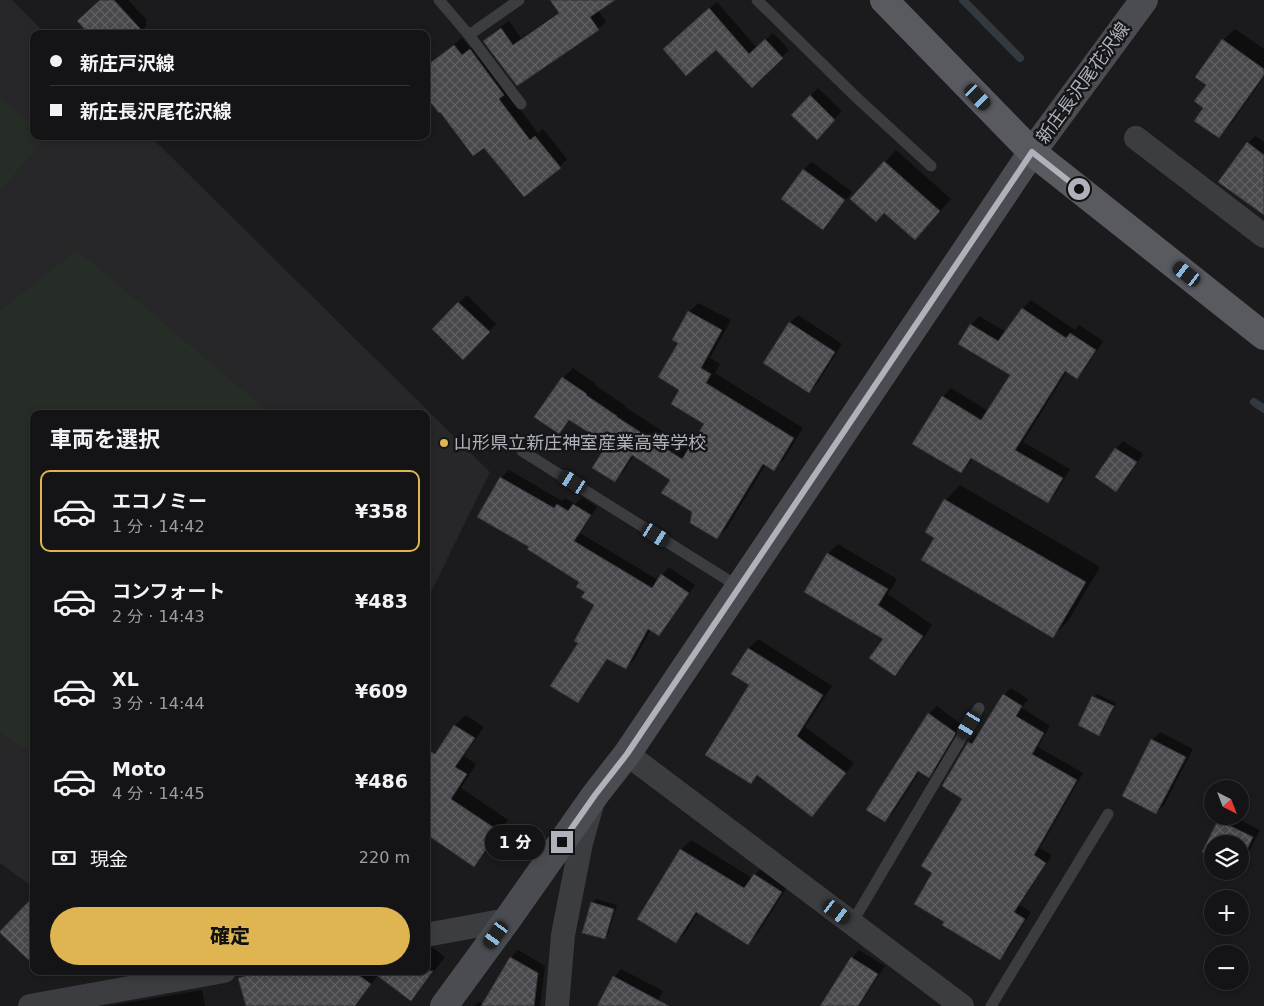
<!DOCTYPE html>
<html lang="ja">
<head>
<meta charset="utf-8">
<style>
	body { margin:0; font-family:"DejaVu Sans","Noto Sans JP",sans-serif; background:#212123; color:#f1f3f6; height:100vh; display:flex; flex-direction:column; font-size:19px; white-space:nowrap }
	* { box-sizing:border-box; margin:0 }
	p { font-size:16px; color:#9d9ea1 }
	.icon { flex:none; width:28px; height:28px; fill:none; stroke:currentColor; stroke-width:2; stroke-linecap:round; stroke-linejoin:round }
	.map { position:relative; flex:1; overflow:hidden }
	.drawer { position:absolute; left:30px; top:410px; width:400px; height:565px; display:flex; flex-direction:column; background:#141416; border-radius:10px; box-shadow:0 2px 8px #0003,0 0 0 1px #333335 }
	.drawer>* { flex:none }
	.hud { position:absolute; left:30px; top:30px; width:400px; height:110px; border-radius:10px; box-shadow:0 2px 8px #0003,0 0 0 1px #333335; display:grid; align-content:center; height:110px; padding:0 20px; background:#141416 }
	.needle { width:32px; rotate:138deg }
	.tools { position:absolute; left:1204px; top:780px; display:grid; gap:10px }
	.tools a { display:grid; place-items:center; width:45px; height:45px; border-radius:50%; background:#141416; box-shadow:0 2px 8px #0003,0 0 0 1px #333335; font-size:25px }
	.end { position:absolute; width:22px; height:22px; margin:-11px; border:6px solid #afb2bb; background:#111; box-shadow:0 0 0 2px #111 }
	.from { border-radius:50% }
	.bubble { position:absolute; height:35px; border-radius:18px; background:#141416; box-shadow:0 2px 8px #0003,0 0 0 1px #333335; font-size:16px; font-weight:800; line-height:35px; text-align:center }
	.car { position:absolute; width:15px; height:30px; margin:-15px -8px; border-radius:6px; box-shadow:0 0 4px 1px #0007; background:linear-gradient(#222 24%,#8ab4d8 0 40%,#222 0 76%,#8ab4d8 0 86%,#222 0) }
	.hud b { display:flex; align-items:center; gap:18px; height:48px; font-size:19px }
	.hud b+b { border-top:1px solid #333335 }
	.hud i { width:12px; height:12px; background:#f1f3f6 }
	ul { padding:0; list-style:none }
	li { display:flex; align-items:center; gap:15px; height:82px; margin:0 10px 8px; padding:0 10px; border:2px solid transparent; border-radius:10px }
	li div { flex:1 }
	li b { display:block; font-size:19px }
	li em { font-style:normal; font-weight:800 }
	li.current { border-color:#deb551 }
	li>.icon { width:45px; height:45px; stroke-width:1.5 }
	h2 { padding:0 20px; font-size:22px; line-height:60px }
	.pay { display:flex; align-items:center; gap:12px; height:55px; padding:0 20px; font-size:19px }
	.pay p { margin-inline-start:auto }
	.primary-button { display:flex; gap:10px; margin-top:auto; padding:10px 20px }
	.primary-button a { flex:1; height:58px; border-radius:30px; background:#deb551; color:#111; font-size:20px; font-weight:800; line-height:58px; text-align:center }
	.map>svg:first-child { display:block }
	.built { fill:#27272a }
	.pitch { fill:#252d26 }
	.shadow { fill:#0007 }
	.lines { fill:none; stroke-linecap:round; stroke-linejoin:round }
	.stream { stroke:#323940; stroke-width:8 }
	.building { fill:url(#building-cross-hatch); stroke:#353539 }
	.lane { stroke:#3c3d41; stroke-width:11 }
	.street { stroke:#3c3d41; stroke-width:24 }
	.secondary { stroke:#4b4c51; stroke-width:28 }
	.primary { stroke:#595a60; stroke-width:28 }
	.route { stroke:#afb2bb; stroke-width:6 }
	.poi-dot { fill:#deb551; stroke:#161618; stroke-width:2 }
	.labels { text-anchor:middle; stroke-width:5; stroke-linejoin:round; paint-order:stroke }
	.street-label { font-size:18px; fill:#afb2bb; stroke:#161618 }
	.poi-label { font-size:18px; fill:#afb2bb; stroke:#161618; text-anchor:start }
</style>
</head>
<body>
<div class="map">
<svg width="1264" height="1006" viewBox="0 0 1264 1006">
	<defs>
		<pattern id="building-cross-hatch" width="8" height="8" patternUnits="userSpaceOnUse" patternTransform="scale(1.25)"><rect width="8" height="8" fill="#48484d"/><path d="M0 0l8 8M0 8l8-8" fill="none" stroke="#606065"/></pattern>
	</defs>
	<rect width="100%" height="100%" fill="#1b1b1d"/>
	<polygon class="built" points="0,0 12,0 46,34 34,34 34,136 150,136 490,472 426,602 426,414 34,414 34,888 0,863"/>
	<g class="pitch">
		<polygon points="0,98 34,126 34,136 46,137 0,191"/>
		<polygon points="77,250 271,414 34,414 34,755 0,732 0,311"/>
	</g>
	<g class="shadow">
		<polygon points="101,0 128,0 146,19 146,26 138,34"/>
		<polygon points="551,0 608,0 598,10 606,22 598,29 517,84 484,41 492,33 509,21 521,38 559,12"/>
		<polygon points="717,2 757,48 773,33 789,50 752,86 716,48 672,41"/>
		<polygon points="1235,29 1264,49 1264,77 1230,125 1219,137 1205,108 1207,84 1223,40"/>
		<polygon points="462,38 470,48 478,43 506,91 538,133 543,129 567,159 560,167 426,66"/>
		<polygon points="818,88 842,111 817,138 792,115"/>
		<polygon points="1255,136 1264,142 1264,214 1248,143"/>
		<polygon points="896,150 951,199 926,227 885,162"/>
		<polygon points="812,162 852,192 830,221 823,228 783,199 804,169"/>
		<polygon points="467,295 496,324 463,358 433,329"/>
		<polygon points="1031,300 1075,330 1079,325 1103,341 1085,369 1077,377 1067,371 1023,442 1070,469 1056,493 1048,502 973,458 970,463 961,472 943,397 951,388 988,411 1012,374 971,325 979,316 1006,332 1023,308"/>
		<polygon points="698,303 731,320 710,358 720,364 715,373 803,428 784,459 774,469 766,464 727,528 717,538 694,512 671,480 634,455 624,471 614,481 609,444 571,419 559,433 536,417 563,378 573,368 596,384 595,385 626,406 625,407 690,449 706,424 681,390 680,343 689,312"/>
		<polygon points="798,315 842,344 817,384 809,391 790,323"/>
		<polygon points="1123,441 1143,454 1124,483 1116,491 1097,477 1116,448"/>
		<polygon points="428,453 429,481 426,485 426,454"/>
		<polygon points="509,470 562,501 565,498 575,504 582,497 597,507 580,533 658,580 669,567 695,585 666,627 659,634 651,629 634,660 626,668 608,658 585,694 578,701 580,642 596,605 580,582 531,546 501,478"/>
		<polygon points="960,485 1100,567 1068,621 1053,636 936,538 946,500"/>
		<polygon points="838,544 897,579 888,594 932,625 905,664 895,674 884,638 828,554"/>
		<polygon points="758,639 832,686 805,727 854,763 821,806 812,815 758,775 751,782 751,685 733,674 749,648"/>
		<polygon points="1011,688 1028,699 1022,708 1050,726 1038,747 1083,773 1040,848 1052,855 1020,905 1031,912 1007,951 1000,958 946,921 934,872 964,798 943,786 969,742 976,735 978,737 1004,695"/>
		<polygon points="1097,694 1116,703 1103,731 1099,734 1093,697"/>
		<polygon points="937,706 962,725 936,769 929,776 920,771 893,813 885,821 867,809 929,714"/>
		<polygon points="466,715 484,727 464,756 476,764 461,788 508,820 484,855 474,865 432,836 426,845 426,766 455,725"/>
		<polygon points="1160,732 1193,749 1164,805 1156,813 1152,740"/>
		<polygon points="1224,816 1232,816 1260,830 1245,860 1240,865 1240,844 1212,844 1212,855 1204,851 1219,821"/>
		<polygon points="691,840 752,878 765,864 791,881 758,933 748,943 698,912 686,932 676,942 681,850"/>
		<polygon points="596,899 617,905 608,935 605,938 592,903"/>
		<polygon points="429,945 445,957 418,992 411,999 426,971 426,948"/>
		<polygon points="518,950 545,966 540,1006 474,1006 479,1002 483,1004 511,957"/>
		<polygon points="859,950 885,966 859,1006 821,1006 852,958"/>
		<polygon points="621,969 663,991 655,1006 601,1006 614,977"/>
		<polygon points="42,971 52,971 47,977"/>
		<polygon points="246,971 371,971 377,976 356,1006 247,1006 240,978"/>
		<polygon points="202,990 205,1006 108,1006"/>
	</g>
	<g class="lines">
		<g class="stream">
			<polyline points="963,0 1020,58"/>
			<polyline points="1254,402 1264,409"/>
		</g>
	</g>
	<g class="building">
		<polygon points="100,0 114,0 145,34 89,34 77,21"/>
		<polygon points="550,0 615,0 590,17 599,30 517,86 483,41 501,28 513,45 559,13"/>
		<polygon points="709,8 749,54 765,39 783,58 752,88 716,50 686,76 663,49"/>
		<polygon points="1222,39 1264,69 1264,75 1219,138 1194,121 1203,108 1194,101 1206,85 1195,77"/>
		<polygon points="454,45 462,55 470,49 504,95 499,99 530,140 535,136 561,168 524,197 484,148 473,156 440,112 439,113 426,97 426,66"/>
		<polygon points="810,95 835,120 817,140 791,115"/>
		<polygon points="1247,142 1264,155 1264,215 1218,182"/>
		<polygon points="884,161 940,211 915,240 884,213 876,222 850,199"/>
		<polygon points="803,169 845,200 823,230 781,199"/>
		<polygon points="458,302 490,332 463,360 432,329"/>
		<polygon points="1022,308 1066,338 1070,333 1096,350 1077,379 1065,371 1015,450 1063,478 1048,503 971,458 961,473 912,444 942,396 981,420 1010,375 958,344 970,324 998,341"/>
		<polygon points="688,311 722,330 701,368 711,374 706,383 794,438 774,471 763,464 717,539 690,523 692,512 661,493 670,480 632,455 615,482 592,468 607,444 569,420 559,434 534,417 562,377 587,394 586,395 617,416 617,417 682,459 704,424 671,404 679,390 658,377 678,343 672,340"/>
		<polygon points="789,322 835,352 809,393 763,363"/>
		<polygon points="1115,448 1137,462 1116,492 1095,477"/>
		<polygon points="500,477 554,508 557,504 568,511 573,504 591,515 574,541 652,588 661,574 689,593 659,636 648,629 626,669 607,659 578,703 550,686 578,643 574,641 594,605 581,597 585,592 576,587 579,582 527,549 529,547 477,517"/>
		<polygon points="944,499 1086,582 1053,638 921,560 934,538 925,532"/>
		<polygon points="827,553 888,589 878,605 923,636 895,676 869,658 883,639 804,592"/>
		<polygon points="748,648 823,695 797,736 846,773 812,817 757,775 751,784 705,755 749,685 731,674"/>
		<polygon points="1003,694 1022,706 1016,716 1044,733 1032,754 1077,780 1034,855 1046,863 1014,912 1025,919 1000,960 942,925 944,922 914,904 932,873 921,866 962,799 942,786 968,742 972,744"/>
		<polygon points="1092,696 1114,706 1099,736 1078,725"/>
		<polygon points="928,713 956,733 929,778 918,771 885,822 866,810"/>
		<polygon points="454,725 475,738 455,767 467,774 451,799 499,831 474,867 426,834 426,749 435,754"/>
		<polygon points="1151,739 1186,757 1156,814 1122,796"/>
		<polygon points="1218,820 1253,837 1240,864 1240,844 1212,844 1212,857 1202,852"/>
		<polygon points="680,849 744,888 754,874 782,892 748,945 696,912 676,943 637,919"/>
		<polygon points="34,896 34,965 0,933 0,931"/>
		<polygon points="591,902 614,909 605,939 582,933"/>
		<polygon points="510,957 538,973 534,1006 481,1006"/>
		<polygon points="851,957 878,974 858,1006 820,1006"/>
		<polygon points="263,971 353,971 371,984 355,1006 246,1006 238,978"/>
		<polygon points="371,971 433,971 411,1001"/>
		<polygon points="613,976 669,1006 597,1006"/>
	</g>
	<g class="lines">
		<g class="lane">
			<polyline points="439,0 469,35 521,104"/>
			<polyline points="757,0 857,98 931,166"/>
			<polyline points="469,35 519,0"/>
			<polyline points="522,451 739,587"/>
			<polyline points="852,923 979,708"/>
			<polyline points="991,1006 1108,814"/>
		</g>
		<g class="street">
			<polyline points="1136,138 1264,236"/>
			<polyline points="627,754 962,1006"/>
			<polyline points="426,935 507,920"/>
			<polyline points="30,1006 224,971"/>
			<polyline points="557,1006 563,935 581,843 592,804"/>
		</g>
		<polyline class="secondary" points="444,1006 507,920 595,795 627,754 1032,152 1144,0"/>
		<polyline class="primary" points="884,0 1032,152 1264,336"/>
	</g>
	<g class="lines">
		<polyline class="route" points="562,842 595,795 627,754 1032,152 1079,189"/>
	</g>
	<circle class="poi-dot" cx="444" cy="443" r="5"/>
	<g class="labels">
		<g class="street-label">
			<text transform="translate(1083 83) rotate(-54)" y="6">新庄長沢尾花沢線</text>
		</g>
		<g class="poi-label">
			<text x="454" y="449">山形県立新庄神室産業高等学校</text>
		</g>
	</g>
</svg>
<div class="tools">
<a><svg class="needle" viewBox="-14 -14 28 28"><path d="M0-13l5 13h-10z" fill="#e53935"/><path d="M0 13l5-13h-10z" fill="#9d9ea1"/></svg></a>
<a><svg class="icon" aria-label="layers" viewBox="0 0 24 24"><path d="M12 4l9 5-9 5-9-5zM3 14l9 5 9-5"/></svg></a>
<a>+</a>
<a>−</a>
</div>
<i class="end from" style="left:1079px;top:189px"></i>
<i class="end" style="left:562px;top:842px"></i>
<div class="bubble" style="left:485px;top:825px;width:60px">1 分</div>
<i class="car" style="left:978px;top:97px;rotate:136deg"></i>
<i class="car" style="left:1187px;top:274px;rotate:308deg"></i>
<i class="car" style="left:573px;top:482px;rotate:302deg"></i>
<i class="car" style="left:656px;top:535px;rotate:122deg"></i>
<i class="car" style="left:969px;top:725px;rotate:211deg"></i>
<i class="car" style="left:837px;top:912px;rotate:127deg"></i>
<i class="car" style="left:496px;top:935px;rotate:216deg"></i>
<div class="hud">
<b><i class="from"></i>新庄戸沢線</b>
<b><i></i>新庄長沢尾花沢線</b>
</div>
<section class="drawer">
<h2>車両を選択</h2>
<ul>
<li class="current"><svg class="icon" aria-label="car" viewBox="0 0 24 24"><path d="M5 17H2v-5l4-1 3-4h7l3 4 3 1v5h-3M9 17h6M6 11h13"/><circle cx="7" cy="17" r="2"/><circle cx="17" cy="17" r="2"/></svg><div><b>エコノミー</b><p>1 分 · 14:42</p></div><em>¥358</em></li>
<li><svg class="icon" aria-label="car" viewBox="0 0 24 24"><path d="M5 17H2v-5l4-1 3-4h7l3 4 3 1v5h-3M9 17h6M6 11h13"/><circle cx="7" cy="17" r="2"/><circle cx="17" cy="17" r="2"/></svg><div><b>コンフォート</b><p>2 分 · 14:43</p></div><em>¥483</em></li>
<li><svg class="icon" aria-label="car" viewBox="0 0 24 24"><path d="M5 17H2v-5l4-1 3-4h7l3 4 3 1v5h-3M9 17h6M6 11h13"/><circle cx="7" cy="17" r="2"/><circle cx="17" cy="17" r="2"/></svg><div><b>XL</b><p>3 分 · 14:44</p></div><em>¥609</em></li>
<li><svg class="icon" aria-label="car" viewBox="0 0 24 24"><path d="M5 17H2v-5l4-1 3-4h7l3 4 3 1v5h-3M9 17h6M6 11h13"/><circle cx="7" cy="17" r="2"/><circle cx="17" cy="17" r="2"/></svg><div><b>Moto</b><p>4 分 · 14:45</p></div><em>¥486</em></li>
</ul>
<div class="pay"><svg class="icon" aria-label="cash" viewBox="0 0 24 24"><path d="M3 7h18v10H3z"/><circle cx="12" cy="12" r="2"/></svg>現金<p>220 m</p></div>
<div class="primary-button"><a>確定</a></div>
</section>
</div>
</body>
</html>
